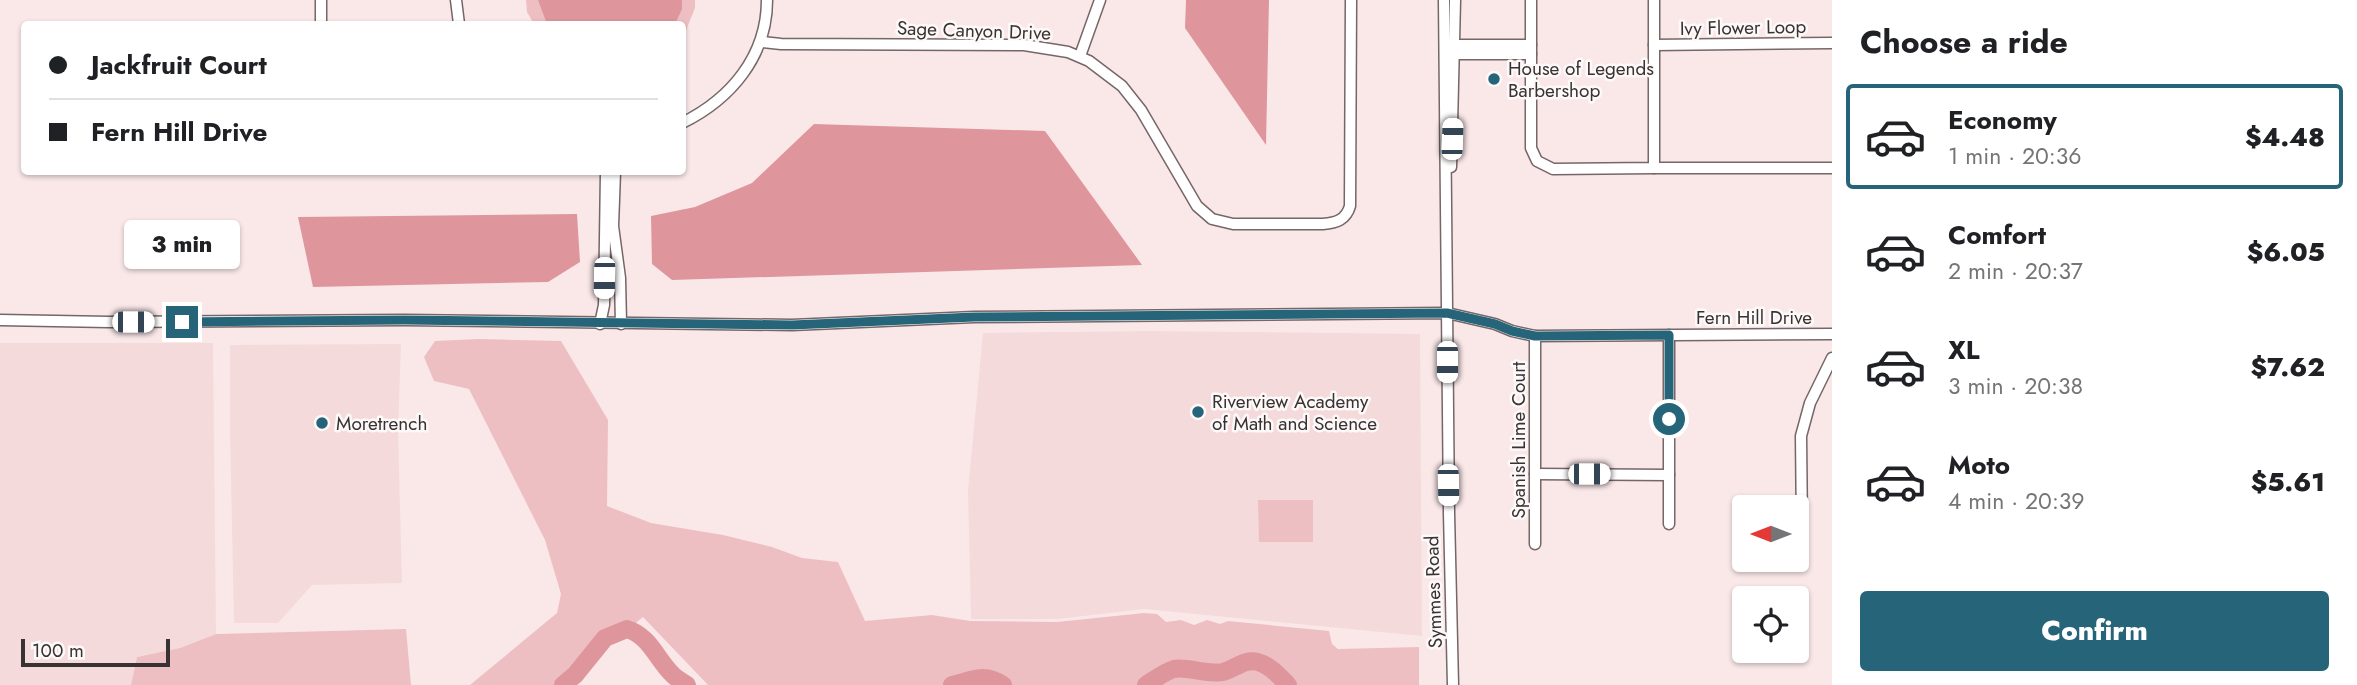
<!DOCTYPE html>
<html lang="en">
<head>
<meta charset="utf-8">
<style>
	body { margin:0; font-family:Jost,sans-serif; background:#f2f2f2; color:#202124; height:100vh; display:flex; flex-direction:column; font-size:26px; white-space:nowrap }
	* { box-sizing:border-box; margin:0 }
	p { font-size:23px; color:#757577 }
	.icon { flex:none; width:38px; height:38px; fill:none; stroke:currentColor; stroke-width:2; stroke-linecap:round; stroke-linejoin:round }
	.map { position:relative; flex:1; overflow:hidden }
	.sheet { display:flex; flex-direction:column; background:#fff; width:525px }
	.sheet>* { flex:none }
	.banner { position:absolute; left:21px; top:21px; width:665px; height:154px; border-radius:7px; box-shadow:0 2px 5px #0004; display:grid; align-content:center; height:154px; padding:0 28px; background:#fff }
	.needle { width:46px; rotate:270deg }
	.tools { position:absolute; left:1732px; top:495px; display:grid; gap:14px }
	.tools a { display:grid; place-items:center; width:77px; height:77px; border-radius:7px; background:#fff; box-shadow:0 2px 5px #0004; font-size:35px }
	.scale { position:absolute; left:21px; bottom:18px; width:149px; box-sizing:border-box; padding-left:7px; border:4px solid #393233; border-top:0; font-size:19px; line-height:24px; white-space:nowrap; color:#393233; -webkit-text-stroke:5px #fdf9f9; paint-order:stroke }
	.end { position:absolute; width:32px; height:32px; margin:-16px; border:9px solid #256479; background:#fff; box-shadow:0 0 0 4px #fff }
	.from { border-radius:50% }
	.bubble { position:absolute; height:49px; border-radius:7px; background:#fff; box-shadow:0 2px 5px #0004; font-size:23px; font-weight:800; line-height:49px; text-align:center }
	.car { position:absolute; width:21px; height:42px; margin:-21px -10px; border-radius:9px; box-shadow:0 0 5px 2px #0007; background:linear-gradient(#fff 24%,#345 0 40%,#fff 0 76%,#345 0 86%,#fff 0) }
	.banner b { display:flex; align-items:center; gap:24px; height:66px; font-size:26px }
	.banner b+b { border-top:2px solid #e0e0e0 }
	.banner i { width:18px; height:18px; background:#202124 }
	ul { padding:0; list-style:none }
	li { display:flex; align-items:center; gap:21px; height:105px; margin:0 14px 10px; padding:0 14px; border:4px solid transparent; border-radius:7px }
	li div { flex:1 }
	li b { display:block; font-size:26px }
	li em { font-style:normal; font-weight:800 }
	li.selected { border-color:#256479 }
	li>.icon { width:63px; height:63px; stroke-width:1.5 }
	h2 { padding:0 28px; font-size:32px; line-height:84px }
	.button { display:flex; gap:14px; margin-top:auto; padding:14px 28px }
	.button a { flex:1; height:80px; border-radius:7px; background:#256479; color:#fff; font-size:28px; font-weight:800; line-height:80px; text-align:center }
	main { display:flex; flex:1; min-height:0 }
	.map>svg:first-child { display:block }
	.built { fill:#f4dadb }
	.green { fill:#eebfc2 }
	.water { fill:#de969c }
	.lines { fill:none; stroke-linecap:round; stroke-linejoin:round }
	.river { stroke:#de969c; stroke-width:18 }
	.minor-casing { stroke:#756667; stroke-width:13 }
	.minor { stroke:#fff; stroke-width:10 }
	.route { stroke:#256479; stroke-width:9 }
	.poi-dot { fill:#256479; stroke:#fdf9f9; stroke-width:2.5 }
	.labels { text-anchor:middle; stroke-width:5; stroke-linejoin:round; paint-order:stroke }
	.street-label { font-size:19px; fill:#393233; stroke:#fdf9f9 }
	.poi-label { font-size:19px; fill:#393233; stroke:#fdf9f9; text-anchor:start }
</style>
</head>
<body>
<main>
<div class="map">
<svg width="1832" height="685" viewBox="0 0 1832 685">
	<rect width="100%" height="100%" fill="#fae8e9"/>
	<g class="built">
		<polygon points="1150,331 1420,334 1422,636 1145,609 1057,619 971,619 968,491 983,333"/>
		<polygon points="0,343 213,343 216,634 180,648 137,657 131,685 0,685"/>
		<polygon points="401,344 398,432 402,583 312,585 278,623 234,623 230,431 230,345"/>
	</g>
	<g class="green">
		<polygon points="526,0 695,0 695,8 683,38 682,24 534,24 527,12"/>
		<polygon points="478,339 561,341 608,420 607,506 651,523 723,535 772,547 802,558 838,562 865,621 932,615 970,621 1057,622 1144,613 1157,614 1166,622 1181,620 1194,625 1207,620 1220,624 1228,621 1329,631 1332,644 1338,649 1419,647 1419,685 708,685 643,617 561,685 470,685 557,613 561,594 545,540 469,389 434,381 424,357 435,341"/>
		<polygon points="1258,500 1313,500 1313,542 1259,542"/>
		<polygon points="406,629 411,685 131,685 137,657 180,648 216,634"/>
	</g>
	<g class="water">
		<polygon points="538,0 682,0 682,9 675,24 547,24"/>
		<polygon points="1186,0 1269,0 1266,145 1185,28"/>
		<polygon points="814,124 1045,131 1142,265 672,280 652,264 651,216 695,207 752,183"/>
		<polygon points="577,214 580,262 548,282 313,287 298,217"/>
	</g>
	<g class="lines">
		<g class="river">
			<path d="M563 685 575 675 605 638 627 629C650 636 657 660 673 675 677 679 683 682 687 685"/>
			<path d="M952 685C973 680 984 672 1003 685"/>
			<path d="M1146 685C1155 679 1164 672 1174 669 1185 666 1208 675 1223 672 1235 669 1245 658 1258 662 1271 666 1279 676 1288 685"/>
		</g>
		<g class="minor-casing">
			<g id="minor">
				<polyline points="456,0 459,24"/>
				<polyline points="1444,0 1449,513 1453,685"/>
				<polyline points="1531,0 1531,148 1537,161 1553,169 1654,168 1654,0"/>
				<polyline points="321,24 321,0"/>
				<path d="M762 42 781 44 1024 45 1068 52 1089 61 1122 86 1141 110 1197 206 1212 219 1233 224H1323C1336 223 1346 220 1350 206L1351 0"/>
				<polyline points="1450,45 1531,45"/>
				<polyline points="1654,45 1832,43"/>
				<polyline points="1450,54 1531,54"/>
				<polyline points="1080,56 1100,0"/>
				<path d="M682 123C731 99 767 56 767 0"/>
				<polyline points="1451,167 1455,0"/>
				<polyline points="1654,168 1832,168"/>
				<polyline points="615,172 613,226 620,278 621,324"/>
				<polyline points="0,320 109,322 404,320 792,325 974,317 1447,313 1495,324 1512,331 1535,336 1832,334"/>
				<polyline points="600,324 604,305 606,172"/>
				<polyline points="1535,336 1535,544"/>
				<polyline points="1535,474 1669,475"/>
				<polyline points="1669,524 1669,335"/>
				<polyline points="1802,530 1801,436 1810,403 1832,358"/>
			</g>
		</g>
		<use href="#minor" class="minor"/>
	</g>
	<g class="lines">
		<polyline class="route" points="182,322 404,320 792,325 974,317 1447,313 1495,324 1512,331 1535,336 1669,335 1669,419"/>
	</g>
	<g class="poi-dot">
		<circle cx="1494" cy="79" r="7"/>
		<circle cx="1198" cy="412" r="7"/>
		<circle cx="322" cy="423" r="7"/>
	</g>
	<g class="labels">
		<g class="street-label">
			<text transform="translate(1743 27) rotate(-1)" y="7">Ivy Flower Loop</text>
			<text transform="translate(974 30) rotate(2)" y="7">Sage Canyon Drive</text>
			<text x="1754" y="324">Fern Hill Drive</text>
			<text transform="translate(1518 440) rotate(-90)" y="7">Spanish Lime Court</text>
			<text transform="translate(1433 592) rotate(-92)" y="7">Symmes Road</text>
		</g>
		<g class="poi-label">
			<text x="1508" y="75">House of Legends<tspan x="1508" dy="22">Barbershop</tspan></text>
			<text x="1212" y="408">Riverview Academy<tspan x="1212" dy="22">of Math and Science</tspan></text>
			<text x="336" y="430">Moretrench</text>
		</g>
	</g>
</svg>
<div class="tools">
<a><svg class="needle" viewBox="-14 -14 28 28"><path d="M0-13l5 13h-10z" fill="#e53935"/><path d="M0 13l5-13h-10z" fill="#757577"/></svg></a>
<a><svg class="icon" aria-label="locate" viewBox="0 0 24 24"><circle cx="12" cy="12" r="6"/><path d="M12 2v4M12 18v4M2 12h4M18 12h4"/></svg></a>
</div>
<div class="scale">100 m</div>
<i class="end from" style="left:1669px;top:419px"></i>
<i class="end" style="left:182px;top:322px"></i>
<div class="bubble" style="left:124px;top:220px;width:116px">3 min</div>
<i class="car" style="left:1452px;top:139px;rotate:2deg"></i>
<i class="car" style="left:604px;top:278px;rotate:181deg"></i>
<i class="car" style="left:133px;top:322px;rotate:90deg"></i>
<i class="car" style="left:1447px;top:362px;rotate:180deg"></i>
<i class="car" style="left:1589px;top:474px;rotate:90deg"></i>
<i class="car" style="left:1448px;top:485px;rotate:179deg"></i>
<div class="banner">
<b><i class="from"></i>Jackfruit Court</b>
<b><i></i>Fern Hill Drive</b>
</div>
</div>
<section class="sheet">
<h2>Choose a ride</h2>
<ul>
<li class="selected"><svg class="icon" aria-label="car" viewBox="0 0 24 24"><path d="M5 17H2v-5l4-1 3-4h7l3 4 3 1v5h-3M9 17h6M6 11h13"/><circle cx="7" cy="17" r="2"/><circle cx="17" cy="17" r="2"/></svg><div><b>Economy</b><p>1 min · 20:36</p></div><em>$4.48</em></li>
<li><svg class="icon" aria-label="car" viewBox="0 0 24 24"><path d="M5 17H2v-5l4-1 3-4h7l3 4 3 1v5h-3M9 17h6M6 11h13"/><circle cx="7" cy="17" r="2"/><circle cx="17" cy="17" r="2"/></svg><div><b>Comfort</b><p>2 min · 20:37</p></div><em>$6.05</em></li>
<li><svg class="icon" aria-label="car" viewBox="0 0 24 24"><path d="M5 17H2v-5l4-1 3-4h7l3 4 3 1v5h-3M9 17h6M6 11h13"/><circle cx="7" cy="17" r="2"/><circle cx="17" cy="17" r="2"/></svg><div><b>XL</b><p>3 min · 20:38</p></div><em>$7.62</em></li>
<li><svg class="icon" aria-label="car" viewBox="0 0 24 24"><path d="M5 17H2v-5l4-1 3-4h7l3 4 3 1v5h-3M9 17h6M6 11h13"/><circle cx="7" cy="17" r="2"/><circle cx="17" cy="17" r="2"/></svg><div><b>Moto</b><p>4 min · 20:39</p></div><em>$5.61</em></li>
</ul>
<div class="button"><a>Confirm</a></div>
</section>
</main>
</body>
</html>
